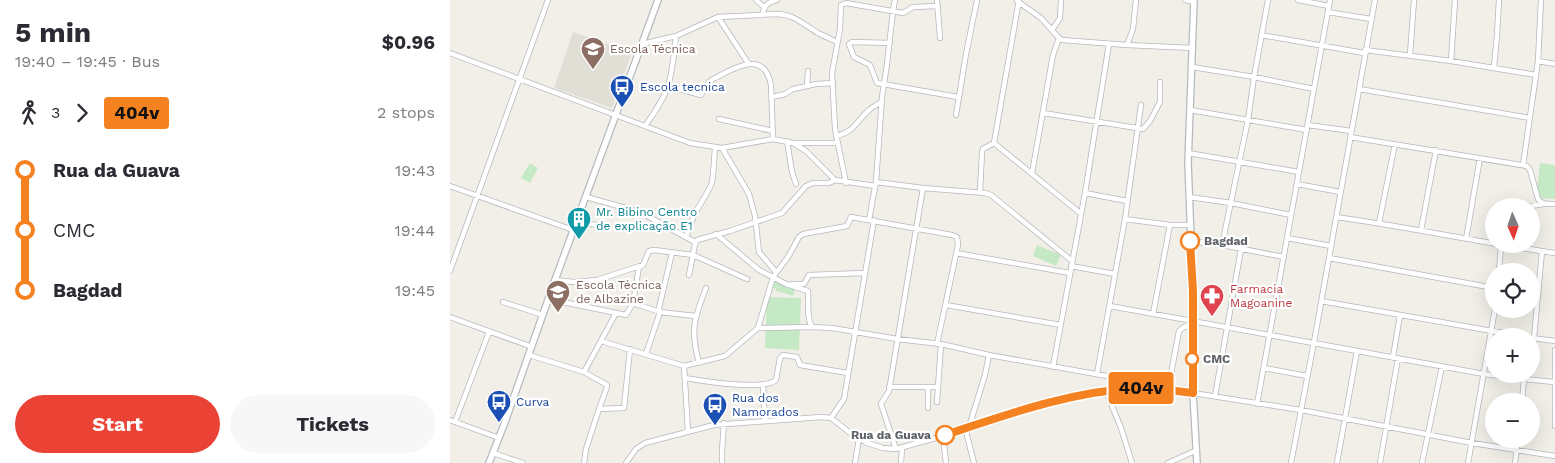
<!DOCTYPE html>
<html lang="en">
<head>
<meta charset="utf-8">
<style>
	body { margin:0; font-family:"Work Sans",sans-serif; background:#f7f7f7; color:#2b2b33; height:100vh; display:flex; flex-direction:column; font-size:19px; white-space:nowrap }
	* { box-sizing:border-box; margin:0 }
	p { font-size:16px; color:#7c7c81 }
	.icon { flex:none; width:28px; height:28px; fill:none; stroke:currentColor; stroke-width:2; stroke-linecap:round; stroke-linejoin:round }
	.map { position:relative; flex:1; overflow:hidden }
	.drawer { display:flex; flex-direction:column; background:#fff; width:450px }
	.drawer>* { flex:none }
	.badge { padding:0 10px; border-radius:4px; font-size:18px; line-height:32px }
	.needle { width:32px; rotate:177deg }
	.fabs { position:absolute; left:1035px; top:198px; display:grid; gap:10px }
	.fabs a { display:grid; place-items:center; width:55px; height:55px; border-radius:50%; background:#fff; box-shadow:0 5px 20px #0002; font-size:25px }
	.map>.badge { position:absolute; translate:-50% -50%; box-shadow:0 0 0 2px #fff }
	.legs { display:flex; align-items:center; gap:8px; height:55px; padding:0 15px; font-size:16px }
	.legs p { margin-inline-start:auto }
	.summary { display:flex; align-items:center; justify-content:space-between; height:85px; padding:0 15px }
	h1 { font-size:28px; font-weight:700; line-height:38px }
	.button { display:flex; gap:10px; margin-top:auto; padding:10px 15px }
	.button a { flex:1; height:58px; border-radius:30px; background:#ea4335; color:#fff; font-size:20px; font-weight:700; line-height:58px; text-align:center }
	.button a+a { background:#f7f7f7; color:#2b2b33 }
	ul { padding:0 15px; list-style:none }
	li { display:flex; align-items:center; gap:18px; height:60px; font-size:19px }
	li i { display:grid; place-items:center; width:8px; height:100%; margin:0 6px; background:currentColor }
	li i::after { content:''; width:12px; height:12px; margin:-6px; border:4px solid; border-radius:50%; background:#fff }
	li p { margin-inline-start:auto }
	li:first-child i { background:linear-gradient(#0000 50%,currentColor 0) }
	li:last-child i { background:linear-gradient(currentColor 50%,#0000 0) }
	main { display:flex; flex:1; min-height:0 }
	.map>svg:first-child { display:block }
	.education { fill:#e1ded6 }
	.grass { fill:#c5e8c5 }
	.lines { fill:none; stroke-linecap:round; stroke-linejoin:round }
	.street-casing { stroke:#b5b8bc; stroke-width:6 }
	.secondary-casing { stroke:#b6babf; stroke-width:8 }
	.street { stroke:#fff; stroke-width:4.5 }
	.secondary { stroke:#fff; stroke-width:5.5 }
	.line-1-casing { stroke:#fff; stroke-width:11 }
	.line-1 { stroke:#f58220; stroke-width:8 }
	.stop-1-dot { fill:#fff; stroke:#f58220; stroke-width:2.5 }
	.labels { text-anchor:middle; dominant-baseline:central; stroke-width:4.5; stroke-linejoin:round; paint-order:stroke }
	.education-label { font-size:12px; fill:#785e54; stroke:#fff; text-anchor:start }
	.transit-label { font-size:12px; fill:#164399; stroke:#fff; text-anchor:start }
	.culture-label { font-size:12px; fill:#0d838f; stroke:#fff; text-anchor:start }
	.stop-label { font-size:12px; font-weight:bold; fill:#5f6368; stroke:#fff; text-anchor:start }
	.health-label { font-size:12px; fill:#be3a42; stroke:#fff; text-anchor:start }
</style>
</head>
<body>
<main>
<section class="drawer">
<div class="summary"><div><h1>5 min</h1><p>19:40 – 19:45 · Bus</p></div><b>$0.96</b></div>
<div class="legs"><svg class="icon" aria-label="walk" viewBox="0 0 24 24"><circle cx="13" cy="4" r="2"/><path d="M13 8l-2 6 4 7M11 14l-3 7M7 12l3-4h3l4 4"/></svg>3<svg class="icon" aria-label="forward" viewBox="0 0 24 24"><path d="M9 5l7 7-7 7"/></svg><b class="badge" style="background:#f58220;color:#111">404v</b><p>2 stops</p></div>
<ul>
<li><i style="color:#f58220"></i><b>Rua da Guava</b><p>19:43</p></li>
<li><i style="color:#f58220"></i><span>CMC</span><p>19:44</p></li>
<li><i style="color:#f58220"></i><b>Bagdad</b><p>19:45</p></li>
</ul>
<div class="button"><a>Start</a><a>Tickets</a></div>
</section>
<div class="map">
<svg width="1105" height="463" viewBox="0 0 1105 463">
	<rect width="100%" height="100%" fill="#f1efe8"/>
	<!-- education -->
	<path class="education" d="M 123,32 L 182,52 L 162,108 L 104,88 Z"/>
	<!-- grass -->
	<path class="grass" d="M 80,163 L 88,168 L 80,183 L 71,178 Z
		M 1090,163 L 1105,165 L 1105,199 L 1086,198 Z
		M 587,245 L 611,255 L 606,266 L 583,256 Z
		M 324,280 L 346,286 L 343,296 L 326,291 L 327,285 L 325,289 L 322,288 Z
		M 317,297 L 351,298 L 349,350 L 315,348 Z"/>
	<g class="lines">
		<defs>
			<path id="street" d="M 306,0 L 314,7
				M 487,0 L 490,38
				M 735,0 L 744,2
				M 848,0 L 879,6
				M 567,1 L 591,18 L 609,38 L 612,40 L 677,45 L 743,48
				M 878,12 L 921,19
				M 313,15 C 313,5 319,2 327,0
				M 268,17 L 298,63
				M 602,30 L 610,18 L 611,0
				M 811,35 L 914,53
				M 440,43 L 402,42 L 399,44 L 404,57 L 420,65 L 427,83 L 508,97
				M 192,44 L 226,36 L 268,17 L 327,14 C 344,14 354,25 368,33 C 374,36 381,39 387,42
				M 677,45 L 683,29 L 686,0
				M 915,50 L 1001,61 L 1086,75
				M 0,53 L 240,143 L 272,148 L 323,139 L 343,143 L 356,151 L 385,180 L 425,186
				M 960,55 L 964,0
				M 1001,61 L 1005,0
				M 1088,61 L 1105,64
				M 742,67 L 804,77 L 864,89
				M 1044,67 L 1047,35 L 1049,0
				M 218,86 L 251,95 L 259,82 L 263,79 C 283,69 314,48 321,85 L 323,139
				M 357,86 L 358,71
				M 909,89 L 1080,118
				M 322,97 L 335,94 L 343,89 L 366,84 L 383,83
				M 740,110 L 857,130
				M 593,113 L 693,129 L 700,121 L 710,102 L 710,82
				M 506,115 L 516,54 L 527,0
				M 269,119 L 323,131
				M 858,125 L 901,131
				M 195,126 C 204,113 213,101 218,86 C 223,70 224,52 226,36
				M 386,136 C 404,132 406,122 418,111 C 422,107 427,105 431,102
				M 900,137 L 1077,166 L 1080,170 L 1088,199 C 1092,205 1098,204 1105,204
				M 337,141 L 342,172 L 346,184
				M 344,143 L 388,143
				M 544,143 L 630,213
				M 272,148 L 299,194 L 305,216 L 309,252 L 326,272
				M 738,153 L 849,172
				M 1073,165 L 1088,61 L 1091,0
				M 582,173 L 603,55 L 609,38
				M 426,182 L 473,188 L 535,193 L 541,195 L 622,261
				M 396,183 L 385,129 L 382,73 L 390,29 L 391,5 L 396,3 L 453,13 L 463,7 L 488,6
				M 847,184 L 890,192
				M 0,186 L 123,230
				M 530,192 L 532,152 L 533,149 L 544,143 L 569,0
				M 635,193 L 677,201
				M 136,197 L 190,212 L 245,242
				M 739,197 L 781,203 L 841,215
				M 1051,205 L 1070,206
				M 1081,206 L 1094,204
				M 886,217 C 959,227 1032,243 1105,253
				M 675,219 L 720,225 L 740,225
				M 419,220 L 426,182 L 432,97 L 437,64 L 443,11 L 445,0
				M 127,221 L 156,227
				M 929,223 L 945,144
				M 971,230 L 986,150
				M 266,234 L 309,270 L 336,284 L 358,291 C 359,302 356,317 362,327
				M 236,237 L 245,213 L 257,193 L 262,183 L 263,175 L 265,148
				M 837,238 L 881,246
				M 1016,239 L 1030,158
				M 740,241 L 772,245 L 834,257
				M 772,245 L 798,120 L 804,77 L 818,0
				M 506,253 L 620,273
				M 879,258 L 1044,288
				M 621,266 L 665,274
				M 0,271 L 98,0
				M 1049,271 L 1051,246
				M 239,275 L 245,244 L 247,240 L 280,231 L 332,213 L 356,186 L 363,183 L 379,183 L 385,180
				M 105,280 L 124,282 L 147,280 L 193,265 L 199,251 L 204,250 L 243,255 L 297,279
				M 342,284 L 354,284 L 359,275 L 415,273
				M 98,299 L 176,315 L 183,303 L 189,267
				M 871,301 L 1071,336
				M 53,302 L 93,315
				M 183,303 L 210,312 L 245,316
				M 496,305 L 611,325
				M 660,306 L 1034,374 L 1074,379 L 1104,382
				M 703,314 L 720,225
				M 0,317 L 82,347
				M 308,328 L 323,277 L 338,257 L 349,237 L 353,234 L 397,226 L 401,217 L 502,235 L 507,237 L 508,245 L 487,344
				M 1082,338 L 1105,341
				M 1084,338 L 1092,251
				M 151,341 L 234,366 L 275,356 L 308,328 L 362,327 L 382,328 L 447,339 L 491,344 L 539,355 L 668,378 L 676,380 L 690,388
				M 1105,350 L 1105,426
				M 196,354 L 210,312 L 209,308 L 222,253
				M 79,355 L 134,372 L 166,313
				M 943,357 L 950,315
				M 249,363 C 240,330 244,319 256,288
				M 234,366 L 238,431
				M 603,367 L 635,193 L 659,44
				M 814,368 L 857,376
				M 134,372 L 157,385 L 157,387 L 149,409
				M 647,374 L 675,219 L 691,105
				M 235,378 C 252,381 314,391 326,380 L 330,358 L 333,355 L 347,357 L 350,365 L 398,373
				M 313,385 L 315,421
				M 439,387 L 488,387
				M 718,390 L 729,331 L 734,327 L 743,325
				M 656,391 L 671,428 L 682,463
				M 765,396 L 791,249
				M 1072,401 L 1074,379
				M 487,402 L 491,344
				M 807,404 L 880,0
				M 478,408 L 478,388
				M 381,418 L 394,399 L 424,220
				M 0,420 L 49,438
				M 5,422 L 39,332
				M 519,427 L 535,375 L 539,355
				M 515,428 L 524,463
				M 493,436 L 496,463
				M 446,449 L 431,404 L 439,391 L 473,188
				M 43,453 L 73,463
				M 134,463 L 136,449 L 149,409 L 174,408 L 180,349
				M 176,463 L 186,449 L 195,443 L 264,425 L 371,417 L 381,418 L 399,432 L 417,443 L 433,448 L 446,449 L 493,436 L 582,406 L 656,391 L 691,388 L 743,393 L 851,410 L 1022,443 L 1105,456
				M 272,463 L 272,451 L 274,423
				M 405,463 L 409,439
				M 451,463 L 452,448
				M 718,463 L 747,450
				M 841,463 L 864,342 L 925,0
				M 887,463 L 907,351
				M 930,463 L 948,358
				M 972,463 L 992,366
				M 1018,463 L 1045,309
				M 1065,463 L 1068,439"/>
			<path id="secondary" d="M 744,0 L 738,163 L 743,291 L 743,393 L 747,463
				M 39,463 L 55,422 L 105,280 L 208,0"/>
		</defs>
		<!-- street casing -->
		<use href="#street" class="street-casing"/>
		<!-- secondary casing -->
		<use href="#secondary" class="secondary-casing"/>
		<!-- street -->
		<use href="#street" class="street"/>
		<!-- secondary -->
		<use href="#secondary" class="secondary"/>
	</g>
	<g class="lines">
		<defs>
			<path id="line-1" d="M 495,435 C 558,414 622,391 689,388 C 707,388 725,391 743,393 L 743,291 L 740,241"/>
		</defs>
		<!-- line-1 casing -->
		<use href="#line-1" class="line-1-casing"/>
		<!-- line-1 -->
		<use href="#line-1" class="line-1"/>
	</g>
	<!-- icons -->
	<defs>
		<symbol id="school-pin" viewBox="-11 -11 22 30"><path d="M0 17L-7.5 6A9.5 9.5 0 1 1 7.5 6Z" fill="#8d6e63" stroke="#fff"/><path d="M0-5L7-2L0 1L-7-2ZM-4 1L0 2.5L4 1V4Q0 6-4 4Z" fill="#fff"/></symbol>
		<symbol id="bus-pin" viewBox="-11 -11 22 30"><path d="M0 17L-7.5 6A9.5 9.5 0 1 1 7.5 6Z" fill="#1a4fb4" stroke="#fff"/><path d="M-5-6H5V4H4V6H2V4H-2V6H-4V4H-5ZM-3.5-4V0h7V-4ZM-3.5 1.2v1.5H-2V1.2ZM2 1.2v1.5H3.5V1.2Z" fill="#fff"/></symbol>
		<symbol id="building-pin" viewBox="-11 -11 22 30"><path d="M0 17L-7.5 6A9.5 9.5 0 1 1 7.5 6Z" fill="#0f9aa8" stroke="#fff"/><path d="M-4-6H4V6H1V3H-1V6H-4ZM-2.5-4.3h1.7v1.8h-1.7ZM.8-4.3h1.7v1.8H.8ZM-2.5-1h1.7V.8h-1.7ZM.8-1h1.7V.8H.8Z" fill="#fff"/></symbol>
		<symbol id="pharmacy-pin" viewBox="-11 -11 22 30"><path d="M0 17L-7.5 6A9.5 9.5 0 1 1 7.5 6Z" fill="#e0444e" stroke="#fff"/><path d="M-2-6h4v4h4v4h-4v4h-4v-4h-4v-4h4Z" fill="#fff"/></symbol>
	</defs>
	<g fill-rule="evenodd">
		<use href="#school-pin" x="129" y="35" width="28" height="38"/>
		<use href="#bus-pin" x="158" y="73" width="28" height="38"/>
		<use href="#building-pin" x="115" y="205" width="28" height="38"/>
		<use href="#school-pin" x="94" y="278" width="28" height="38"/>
		<use href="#pharmacy-pin" x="748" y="282" width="28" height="38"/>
		<use href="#bus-pin" x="35" y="388" width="28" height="38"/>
		<use href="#bus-pin" x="251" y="391" width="28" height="38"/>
	</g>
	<!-- markers -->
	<g class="stop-1-dot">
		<circle cx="740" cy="241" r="9"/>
		<circle cx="742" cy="359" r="6"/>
		<circle cx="495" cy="435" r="9"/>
	</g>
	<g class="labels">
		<!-- education labels -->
		<g class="education-label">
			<text x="160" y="49">Escola Técnica</text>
			<text x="126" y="285">Escola Técnica<tspan x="126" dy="14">de Albazine</tspan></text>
		</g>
		<!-- transit labels -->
		<g class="transit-label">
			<text x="190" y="87">Escola tecnica</text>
			<text x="282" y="398">Rua dos<tspan x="282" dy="14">Namorados</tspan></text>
			<text x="66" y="402">Curva</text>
		</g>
		<!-- culture labels -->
		<g class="culture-label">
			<text x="146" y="212">Mr. Bibino Centro<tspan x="146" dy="14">de explicação E1</tspan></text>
		</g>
		<!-- stop labels -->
		<g class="stop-label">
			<text x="754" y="241">Bagdad</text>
			<text x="753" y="359">CMC</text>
			<text x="481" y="435" text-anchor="end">Rua da Guava</text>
		</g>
		<!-- health labels -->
		<g class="health-label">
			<text x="780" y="289">Farmacia<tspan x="780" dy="14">Magoanine</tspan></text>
		</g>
	</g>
</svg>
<div class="fabs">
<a><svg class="needle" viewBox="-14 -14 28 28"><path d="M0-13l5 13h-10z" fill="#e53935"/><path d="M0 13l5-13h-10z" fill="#7c7c81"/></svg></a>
<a><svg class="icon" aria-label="locate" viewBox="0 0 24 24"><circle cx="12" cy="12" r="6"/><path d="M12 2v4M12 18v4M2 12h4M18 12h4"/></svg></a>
<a>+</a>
<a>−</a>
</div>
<b class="badge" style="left:691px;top:388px;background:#f58220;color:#111">404v</b>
</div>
</main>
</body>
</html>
